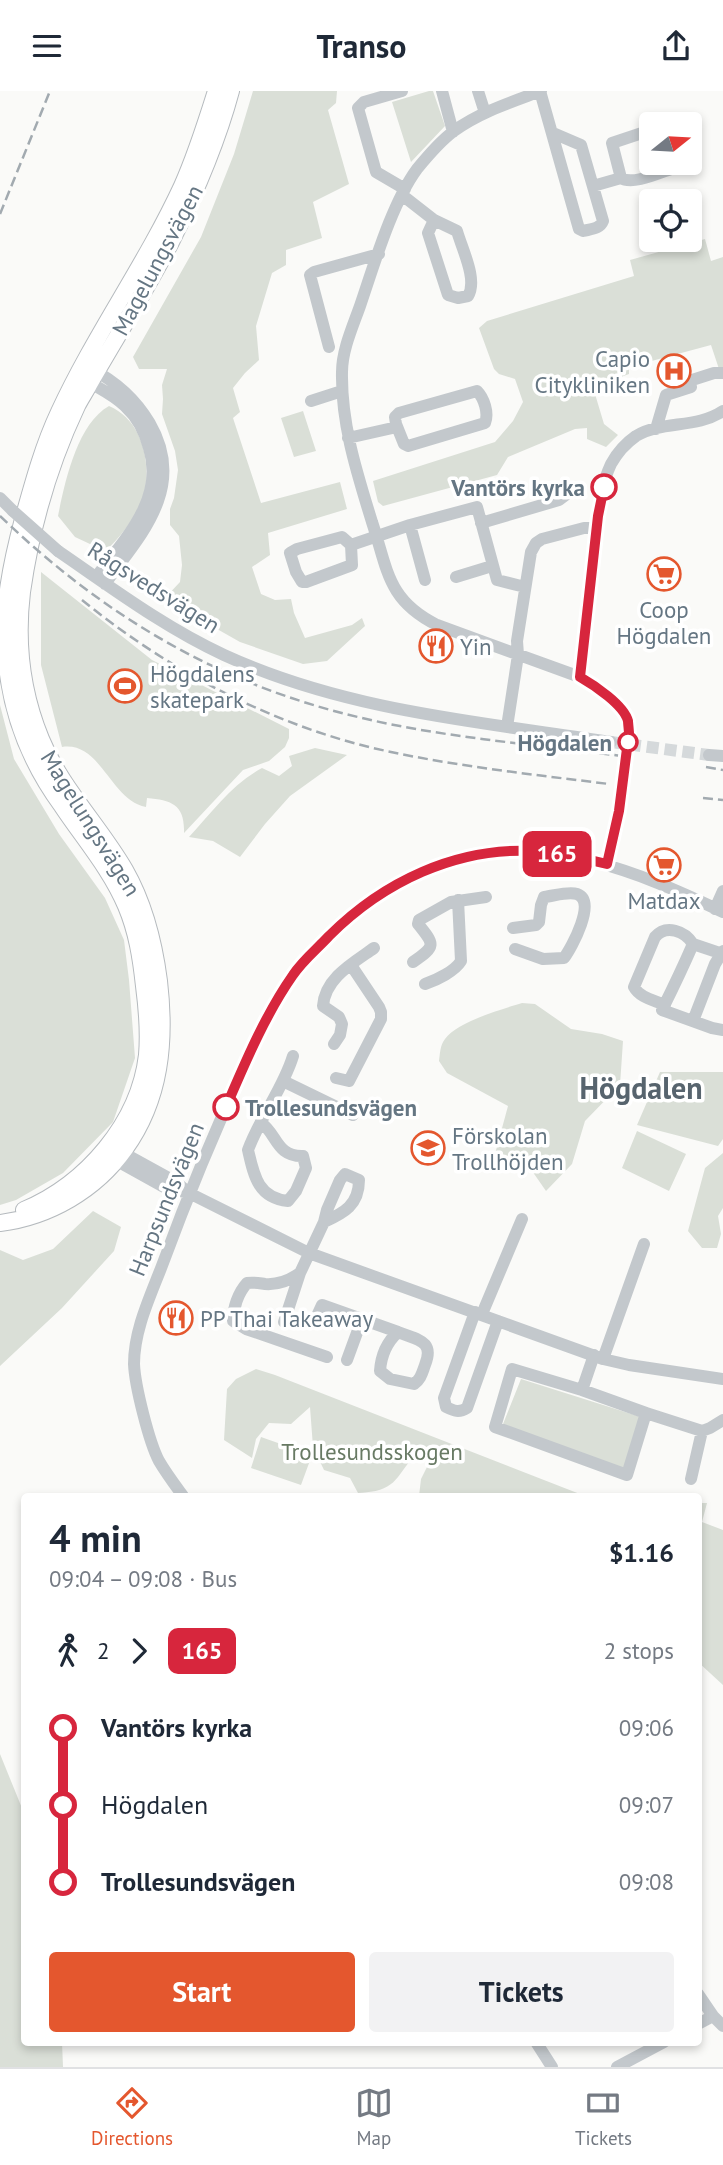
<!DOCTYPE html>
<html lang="en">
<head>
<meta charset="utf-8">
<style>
	body { margin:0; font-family:"PT Sans",sans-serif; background:#f2f2f3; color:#1f2937; height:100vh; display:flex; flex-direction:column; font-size:26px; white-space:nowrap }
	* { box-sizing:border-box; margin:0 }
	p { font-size:23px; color:#747a83 }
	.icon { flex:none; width:38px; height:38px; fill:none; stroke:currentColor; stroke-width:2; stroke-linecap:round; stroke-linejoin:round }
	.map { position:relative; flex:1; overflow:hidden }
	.panel { position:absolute; left:21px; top:1402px; width:681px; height:553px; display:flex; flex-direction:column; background:#fff; border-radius:7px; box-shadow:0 4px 10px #0003 }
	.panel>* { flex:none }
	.badge { padding:0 14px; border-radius:10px; font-size:24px; line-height:46px }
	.needle { width:46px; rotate:72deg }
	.buttons { position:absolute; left:639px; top:21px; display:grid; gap:14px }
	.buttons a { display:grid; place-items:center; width:63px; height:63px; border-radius:7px; background:#fff; box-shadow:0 4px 10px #0003; font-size:35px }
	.map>.badge { position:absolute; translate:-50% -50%; box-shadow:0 0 0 4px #fff }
	.legs { display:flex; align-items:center; gap:10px; height:77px; padding:0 28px; font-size:23px }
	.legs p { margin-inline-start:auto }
	.head { display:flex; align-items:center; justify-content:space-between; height:119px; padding:0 28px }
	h1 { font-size:38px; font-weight:700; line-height:52px }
	.button { display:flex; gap:14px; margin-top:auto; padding:14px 28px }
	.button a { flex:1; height:80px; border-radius:7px; background:#e4572e; color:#fff; font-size:28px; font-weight:700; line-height:80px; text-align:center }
	.button a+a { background:#f2f2f3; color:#1f2937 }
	ul { padding:0 28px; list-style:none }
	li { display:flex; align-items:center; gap:24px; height:77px; font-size:26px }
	li i { display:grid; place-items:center; width:10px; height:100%; margin:0 9px; background:currentColor }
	li i::after { content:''; width:18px; height:18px; margin:-9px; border:5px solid; border-radius:50%; background:#fff }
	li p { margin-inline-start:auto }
	li:first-child i { background:linear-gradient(#0000 50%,currentColor 0) }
	li:last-child i { background:linear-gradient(currentColor 50%,#0000 0) }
	header { display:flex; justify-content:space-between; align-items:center; height:91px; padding:0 28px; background:#fff; font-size:32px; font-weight:700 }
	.dock { display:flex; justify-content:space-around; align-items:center; height:98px; border-top:2px solid #e0e1e3; background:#fff; font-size:19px; color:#747a83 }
	.dock a { display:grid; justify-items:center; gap:4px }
	.dock .active { color:#e4572e }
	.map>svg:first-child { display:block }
	.green { fill:#dadfd7 }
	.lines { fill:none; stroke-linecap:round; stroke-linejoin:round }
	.minor-tunnel { stroke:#d5d9db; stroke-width:12; stroke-dasharray:12 6; stroke-linecap:butt }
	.major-casing { stroke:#b5babe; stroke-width:18 }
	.minor { stroke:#c3c8cc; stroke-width:12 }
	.major { stroke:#fff; stroke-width:16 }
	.rail { stroke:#a2aab0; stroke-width:2.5; stroke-dasharray:10 5; stroke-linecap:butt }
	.minor-bridge { stroke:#c3c8cc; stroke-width:12 }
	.line-1-casing { stroke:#fff; stroke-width:16 }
	.line-1 { stroke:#d7263d; stroke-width:10 }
	.stop-1-dot { fill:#fff; stroke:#d7263d; stroke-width:3.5 }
	.labels { text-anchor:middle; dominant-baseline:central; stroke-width:7; stroke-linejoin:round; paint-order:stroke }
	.street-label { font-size:23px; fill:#657683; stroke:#fff }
	.poi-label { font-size:23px; fill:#657683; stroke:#fff; text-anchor:start }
	.stop-label { font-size:23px; font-weight:bold; fill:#657683; stroke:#fff; text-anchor:end }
	.park-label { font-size:23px; fill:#687a64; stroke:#fff }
	.district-label { font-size:30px; font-weight:bold; fill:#57646e; stroke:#fff }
</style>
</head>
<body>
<header><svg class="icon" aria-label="menu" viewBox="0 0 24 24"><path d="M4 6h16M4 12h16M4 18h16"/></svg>Transo<svg class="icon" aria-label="share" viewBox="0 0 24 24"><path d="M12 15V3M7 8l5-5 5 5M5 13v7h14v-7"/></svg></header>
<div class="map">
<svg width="723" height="1976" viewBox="0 0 723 1976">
	<rect width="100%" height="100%" fill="#fafaf8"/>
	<!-- green -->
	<path class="green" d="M 253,0 L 337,0 L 336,12 L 328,19 L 349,93 L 313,111 L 322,147 L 286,159 L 286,174 L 272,182 L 256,235 L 259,269 L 245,282 L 233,297 L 240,321 L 233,327 L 261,412 L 340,391 L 347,418 L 268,442 L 270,464 L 252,476 L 261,503 L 275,509 L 291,508 L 294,522 L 305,547 L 352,534 L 362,527 L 365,535 L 327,570 L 303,573 L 240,551 L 164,508 L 180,491 L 182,474 L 179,445 L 170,434 L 170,418 L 174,407 L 178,379 L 175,360 L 162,323 L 163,308 L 162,294 L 167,278 L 139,278 L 133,266 L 201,146 L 234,63 Z
		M 429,0 L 433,0 L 445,35 L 411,71 L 392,11 Z
		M 705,148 L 711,170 L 723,166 L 723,277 L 719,278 L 711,254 L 633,275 L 629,277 L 629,283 L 599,294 L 595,303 L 604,333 L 618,344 L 606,356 L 587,348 L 587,337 L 575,338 L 508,366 L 497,384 L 383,415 L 378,411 L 373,390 L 495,351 L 513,330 L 523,311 L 515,288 L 499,283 L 494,278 L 479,237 L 487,230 L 634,185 L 630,169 Z
		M 109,315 C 144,330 152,374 143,408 C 139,422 117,451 105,460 L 75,446 L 58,425 C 65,391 77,333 109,315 Z
		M 303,320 L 316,360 L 294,366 L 281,327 Z
		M 41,481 L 152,569 L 289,638 L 289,647 L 285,656 L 269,670 L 243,679 L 184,742 C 185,714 172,709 147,707 L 146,716 C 110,709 101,650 62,656 L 41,574 Z
		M 0,614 L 14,668 L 59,743 L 105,807 L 124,849 L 129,889 L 135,967 L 113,1031 L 63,1082 L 16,1109 L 0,1114 Z
		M 315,657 L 347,664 L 290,705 L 265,733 L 240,766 L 213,750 L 189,746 C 212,721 232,693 262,677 L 279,685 L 292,675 L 289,665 Z
		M 522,912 L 535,913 L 571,938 L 602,943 L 623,950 L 620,994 L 585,1030 L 572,1073 L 546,1100 L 530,1077 L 495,1063 L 508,1015 L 447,982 L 439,970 C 440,963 440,954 445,948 C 457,931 502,918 522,912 Z
		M 660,981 L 723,981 L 723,1048 L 718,1055 L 637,1034 Z
		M 637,1040 L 686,1063 L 669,1100 L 622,1077 Z
		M 723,1062 L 723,1117 L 718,1125 L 721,1143 L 717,1157 L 702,1157 L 688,1140 L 705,1077 Z
		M 93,1120 L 121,1136 L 114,1160 L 62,1217 L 0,1275 L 0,1159 L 23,1169 L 53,1158 Z
		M 256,1278 L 275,1284 L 585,1405 L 419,1405 L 421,1388 L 429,1372 L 416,1362 C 394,1389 396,1400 358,1402 L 350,1387 L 324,1379 L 313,1356 L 310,1316 L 291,1333 L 269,1332 L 256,1348 L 252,1367 L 224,1349 L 227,1298 L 236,1288 Z
		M 521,1288 L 641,1326 L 626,1381 L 503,1333 Z
		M 261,1346 L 312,1364 L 301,1394 L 251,1377 Z
		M 698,1412 L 707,1412 L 702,1431 L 723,1439 L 723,1594 L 698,1571 Z
		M 0,1663 L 24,1722 L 24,1951 L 62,1951 L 63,1976 L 0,1976 Z"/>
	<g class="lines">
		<!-- minor-tunnel -->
		<path class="minor-tunnel" d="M 611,651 L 709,664"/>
		<defs>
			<path id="major" d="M 24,1119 C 86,1093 139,1032 147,964 C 149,941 147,918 144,895 C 141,867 137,841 126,815 C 111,779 84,748 62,715 C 29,670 10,620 6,564 C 2,517 11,473 23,428 C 33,392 43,355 59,321 C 95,243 146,173 182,95 C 196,64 206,32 216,0
				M 0,1132 C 49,1126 96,1099 125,1058 C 161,1008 166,950 159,890 C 154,851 145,814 125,779 C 99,734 61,697 41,648 C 22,602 16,551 22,501 C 31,438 50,372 77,315 C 81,307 86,300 90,292 C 117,245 146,199 171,151 C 195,103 217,52 231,0"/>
		</defs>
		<!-- major casing -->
		<use href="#major" class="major-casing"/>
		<!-- minor -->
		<path class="minor" d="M 402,0 L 364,11 L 358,17 L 376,81 L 405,98
			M 442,0 L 453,41
			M 478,0 L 485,22
			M 540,0 L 579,138 L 583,140 C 591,138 600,138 603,130 L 581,54 L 553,42
			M 541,0 C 512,11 480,21 454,40 C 443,48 426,67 417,78 C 392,112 374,174 360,215 C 353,235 342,259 342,281 C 341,333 357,382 372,431 C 388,479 387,509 437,534 L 580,586 C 594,594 624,615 628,630 C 629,634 629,638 629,642 L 619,720 L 607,773
			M 621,87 L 612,52 L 651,39
			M 593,95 L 621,87 C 633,95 663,80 677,76 L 679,72
			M 402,104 L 434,129 L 457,140 C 462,158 478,189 468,205 L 458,207 L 448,204 L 428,142 L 434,129
			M 329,256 L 310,184 L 314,181 L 379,163
			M 90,277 C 138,302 178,354 158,410 C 147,441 124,466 105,493
			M 84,288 C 98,297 113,303 125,315 C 137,326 145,341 149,357 C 165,408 125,448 96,486
			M 477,300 C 484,307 489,322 485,332 L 408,355 L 404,353 L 396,333 L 395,326 L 399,322 Z
			M 311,310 L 342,300
			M 656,338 L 666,304 L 691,296 L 689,290 L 714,282 L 723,282
			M 348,347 L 397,336
			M 0,407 L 13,420
			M 481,432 L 559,409 L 567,403
			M 410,434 L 425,489
			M 351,454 L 352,474 L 306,491 L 302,491 L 296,481 L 290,462 L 297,458 L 342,446 L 351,454 L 410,434 L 477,416 L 497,489 L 525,496
			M 58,460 C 112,497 164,536 224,564 C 346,620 480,631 611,651
			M 456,486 L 492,475
			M 580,586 C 587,543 590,500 595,457 C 598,430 599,398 611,373 C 617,362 626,352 636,345 C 662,329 696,338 723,320
			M 507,636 L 518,564 L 517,550 L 531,461 L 536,452 L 542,448 L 584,437 L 597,437
			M 709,664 L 723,665
			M 715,818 L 723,800
			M 513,837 L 536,834 L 539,831 L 541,814 L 544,806 C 554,805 568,800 577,803 C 597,810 572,856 564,867 L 543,868 L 515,858
			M 693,853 L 723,863
			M 413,871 C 436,855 435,854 418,833 L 419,829 L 451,811 L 486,806
			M 425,893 C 437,889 455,880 461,870 L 458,809
			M 665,914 C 654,909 640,907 634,896 L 655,846 C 666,833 685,840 693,853 C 683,876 673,897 662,919 L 712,937 L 723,939
			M 693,930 L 715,873 L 723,860
			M 334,953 L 340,944 L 342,933 L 339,926 L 323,915 C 325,887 353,872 374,857
			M 336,987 L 349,990 L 381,928 L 381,921 L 379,916 L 351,874
			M 283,990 L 353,1024
			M 261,1032 C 277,1042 276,1066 303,1065 L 306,1077 L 296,1100 L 288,1110 C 258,1107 254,1085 248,1059 C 260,1026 283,998 293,965
			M 116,1058 L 176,1091 L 189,1102 L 309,1162 L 603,1268 L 629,1274 L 723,1288
			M 110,1066 L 164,1096 L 188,1102
			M 300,1182 C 290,1189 278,1194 265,1193 C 258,1192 254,1191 247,1192 C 238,1202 233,1217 233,1230 L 246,1238 L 327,1266
			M 475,1221 L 444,1307 L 446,1316 C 454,1320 459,1322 467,1317 L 498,1230
			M 482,1223 L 522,1128
			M 316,1227 L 322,1214 L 398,1241 C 387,1251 381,1265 380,1280 L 390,1288 L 414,1293 C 421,1288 422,1282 425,1274 C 435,1249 417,1249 398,1241
			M 284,1231 L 300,1182 L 324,1131 L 327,1119 L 340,1089 L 345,1083 L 359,1089 C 359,1114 344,1122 324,1131
			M 603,1268 L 644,1153
			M 347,1269 L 362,1228
			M 512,1278 L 582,1299 L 646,1322 L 627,1384 L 495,1336 Z
			M 582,1299 L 594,1264
			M 646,1322 L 702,1340
			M 691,1388 L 702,1340 L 710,1337 L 723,1329
			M 183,1405 C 175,1394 166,1382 159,1370 C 149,1351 135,1295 134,1273 C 134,1238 151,1204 163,1172 C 188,1104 216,1037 246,972 C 262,939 277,903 300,875 C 340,826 394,787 455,769 C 548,743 639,781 723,821
			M 698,1903 L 713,1925 L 723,1935
			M 698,1933 L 713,1925
			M 536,1951 L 552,1976
			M 617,1976 L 664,1951"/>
		<!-- major -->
		<use href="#major" class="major"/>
		<!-- rail -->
		<path class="rail" d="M 0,123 L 50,0
			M 0,425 C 103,524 218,593 358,626 C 444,647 534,653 621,665
			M 82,509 C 167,578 266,631 373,657 C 451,675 530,683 609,693
			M 706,676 L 723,679
			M 703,707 L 723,709"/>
		<!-- minor-bridge -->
		<path class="minor-bridge" d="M 13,420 L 58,460"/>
	</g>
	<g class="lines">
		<defs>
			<path id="line-1" d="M 226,1016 C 245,972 265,924 293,884 C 303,869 317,858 329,845 C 383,791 456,756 534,760 C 559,762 583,767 607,773 L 619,720 L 629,642 C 629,641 628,631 628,630 C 624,614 594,594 580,586 L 598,425 L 604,396"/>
		</defs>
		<!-- line-1 casing -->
		<use href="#line-1" class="line-1-casing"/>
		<!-- line-1 -->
		<use href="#line-1" class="line-1"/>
	</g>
	<!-- icons -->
	<defs>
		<symbol id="hospital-ring" viewBox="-11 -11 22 22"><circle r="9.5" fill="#fff" stroke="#e4572e" stroke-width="1.5"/><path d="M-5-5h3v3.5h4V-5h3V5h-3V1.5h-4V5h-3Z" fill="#e4572e"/></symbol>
		<symbol id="supermarket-ring" viewBox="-11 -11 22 22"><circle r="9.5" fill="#fff" stroke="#e4572e" stroke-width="1.5"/><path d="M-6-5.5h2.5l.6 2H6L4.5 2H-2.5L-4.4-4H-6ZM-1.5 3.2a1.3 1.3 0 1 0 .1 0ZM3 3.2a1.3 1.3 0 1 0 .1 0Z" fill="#e4572e"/></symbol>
		<symbol id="restaurant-ring" viewBox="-11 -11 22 22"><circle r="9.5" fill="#fff" stroke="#e4572e" stroke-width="1.5"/><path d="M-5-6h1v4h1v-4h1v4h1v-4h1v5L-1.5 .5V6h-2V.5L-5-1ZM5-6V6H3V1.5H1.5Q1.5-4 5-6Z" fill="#e4572e"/></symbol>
		<symbol id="stadium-ring" viewBox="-11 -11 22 22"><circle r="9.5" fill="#fff" stroke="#e4572e" stroke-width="1.5"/><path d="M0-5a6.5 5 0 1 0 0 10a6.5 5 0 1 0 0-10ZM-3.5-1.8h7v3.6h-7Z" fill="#e4572e"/></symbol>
		<symbol id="school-ring" viewBox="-11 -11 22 22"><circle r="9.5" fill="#fff" stroke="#e4572e" stroke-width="1.5"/><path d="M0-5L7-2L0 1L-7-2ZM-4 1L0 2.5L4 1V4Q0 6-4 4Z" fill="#e4572e"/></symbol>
	</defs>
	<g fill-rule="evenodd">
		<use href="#hospital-ring" x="655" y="261" width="38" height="38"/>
		<use href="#supermarket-ring" x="645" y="464" width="38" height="38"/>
		<use href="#restaurant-ring" x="417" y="536" width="38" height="38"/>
		<use href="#stadium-ring" x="106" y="576" width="38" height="38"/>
		<use href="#supermarket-ring" x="645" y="755" width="38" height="38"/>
		<use href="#school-ring" x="409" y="1038" width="38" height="38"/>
		<use href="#restaurant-ring" x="157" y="1208" width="38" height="38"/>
	</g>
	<!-- markers -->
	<g class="stop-1-dot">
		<circle cx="604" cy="396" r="12"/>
		<circle cx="628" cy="651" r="9"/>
		<circle cx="226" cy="1016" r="12"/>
	</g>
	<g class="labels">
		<!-- street labels -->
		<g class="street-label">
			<text transform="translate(157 169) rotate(-62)">Magelungsvägen</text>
			<text transform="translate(154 496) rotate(32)">Rågsvedsvägen</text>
			<text transform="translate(91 732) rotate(58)">Magelungsvägen</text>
			<text transform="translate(166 1108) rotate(-68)">Harpsundsvägen</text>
		</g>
		<!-- poi labels -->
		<g class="poi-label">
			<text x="650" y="267" text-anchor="end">Capio<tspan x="650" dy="26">Citykliniken</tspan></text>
			<text x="664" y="518" text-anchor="middle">Coop<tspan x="664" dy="26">Högdalen</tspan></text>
			<text x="460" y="555">Yin</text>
			<text x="150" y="582">Högdalens<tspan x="150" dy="26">skatepark</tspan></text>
			<text x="664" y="809" text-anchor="middle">Matdax</text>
			<text x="452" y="1044">Förskolan<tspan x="452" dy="26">Trollhöjden</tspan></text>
			<text x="200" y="1227">PP Thai Takeaway</text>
		</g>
		<!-- stop labels -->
		<g class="stop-label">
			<text x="585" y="396">Vantörs kyrka</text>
			<text x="612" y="651">Högdalen</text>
			<text x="245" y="1016" text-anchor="start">Trollesundsvägen</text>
		</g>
		<!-- park labels -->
		<g class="park-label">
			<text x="372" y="1360">Trollesundsskogen</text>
		</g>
		<!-- district labels -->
		<g class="district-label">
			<text x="641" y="996">Högdalen</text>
		</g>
	</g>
</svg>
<div class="buttons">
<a><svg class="needle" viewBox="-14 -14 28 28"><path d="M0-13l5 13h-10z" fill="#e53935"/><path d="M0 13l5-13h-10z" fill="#747a83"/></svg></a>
<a><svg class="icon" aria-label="locate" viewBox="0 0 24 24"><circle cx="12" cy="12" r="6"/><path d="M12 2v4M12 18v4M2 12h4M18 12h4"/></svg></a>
</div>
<b class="badge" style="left:557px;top:763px;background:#d7263d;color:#fff">165</b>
<section class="panel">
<div class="head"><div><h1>4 min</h1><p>09:04 – 09:08 · Bus</p></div><b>$1.16</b></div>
<div class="legs"><svg class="icon" aria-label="walk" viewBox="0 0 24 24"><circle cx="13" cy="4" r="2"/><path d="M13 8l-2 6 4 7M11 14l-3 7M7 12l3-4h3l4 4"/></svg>2<svg class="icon" aria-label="forward" viewBox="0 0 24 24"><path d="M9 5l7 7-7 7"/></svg><b class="badge" style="background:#d7263d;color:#fff">165</b><p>2 stops</p></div>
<ul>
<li><i style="color:#d7263d"></i><b>Vantörs kyrka</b><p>09:06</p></li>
<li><i style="color:#d7263d"></i><span>Högdalen</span><p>09:07</p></li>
<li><i style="color:#d7263d"></i><b>Trollesundsvägen</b><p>09:08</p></li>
</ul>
<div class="button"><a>Start</a><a>Tickets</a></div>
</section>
</div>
<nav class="dock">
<a class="active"><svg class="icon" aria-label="directions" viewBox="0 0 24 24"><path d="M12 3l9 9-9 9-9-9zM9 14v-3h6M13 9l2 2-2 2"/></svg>Directions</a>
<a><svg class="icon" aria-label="map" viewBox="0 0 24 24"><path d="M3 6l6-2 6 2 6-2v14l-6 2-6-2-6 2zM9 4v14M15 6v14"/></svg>Map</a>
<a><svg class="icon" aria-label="tickets" viewBox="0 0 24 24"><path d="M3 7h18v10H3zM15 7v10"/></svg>Tickets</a>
</nav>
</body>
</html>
